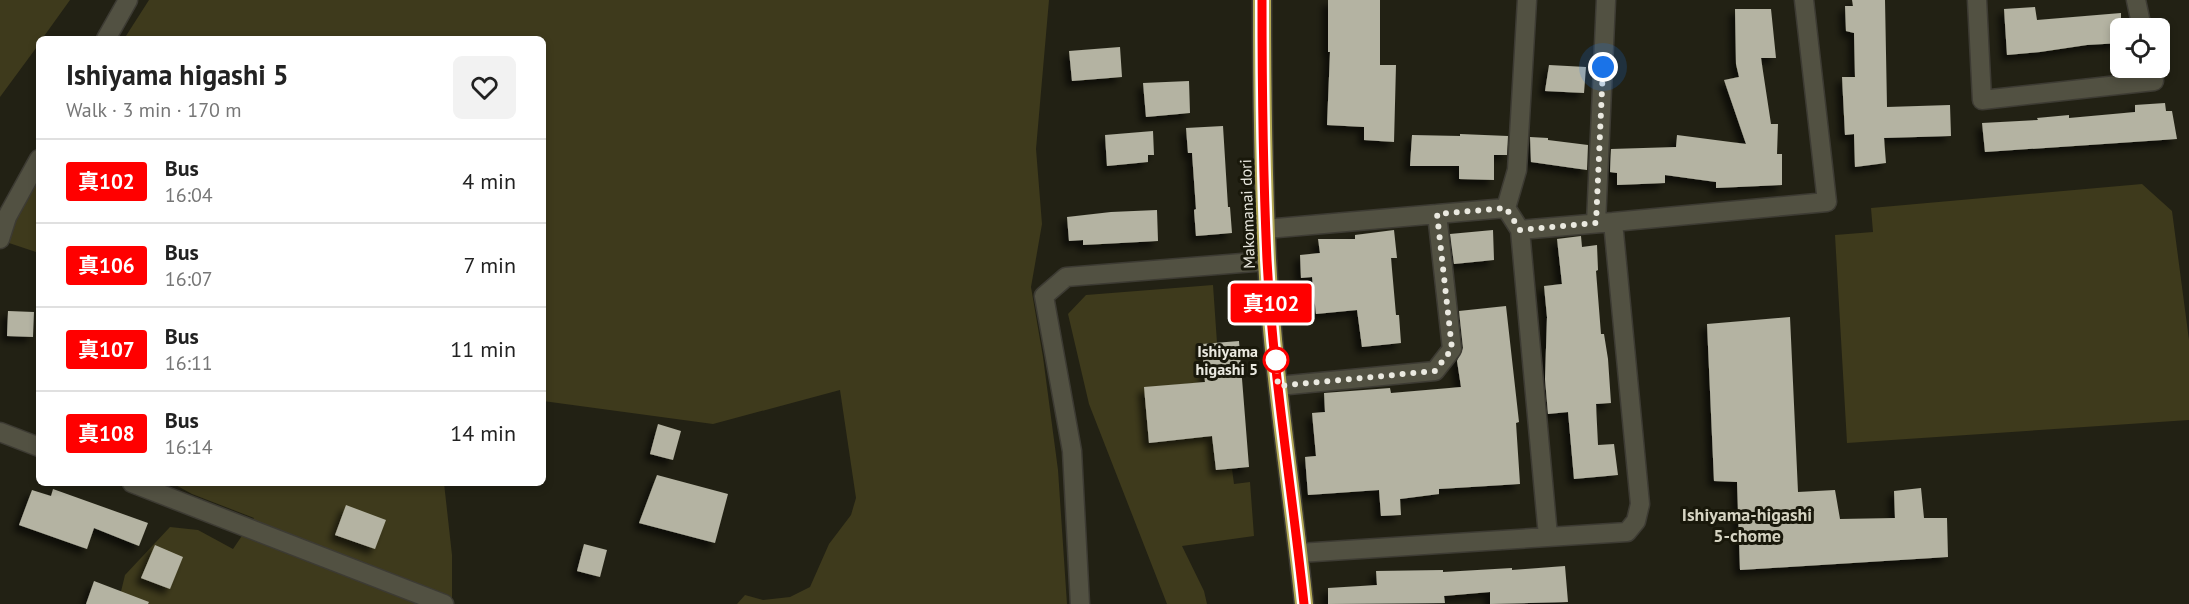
<!DOCTYPE html>
<html lang="en">
<head>
<meta charset="utf-8">
<style>
	body { margin:0; font-family:"PT Sans","Noto Sans JP",sans-serif; background:#f2f2f2; color:#222; height:100vh; display:flex; flex-direction:column; font-size:22px; white-space:nowrap }
	* { box-sizing:border-box; margin:0 }
	p { font-size:20px; color:#767676 }
	.icon { flex:none; width:33px; height:33px; fill:none; stroke:currentColor; stroke-width:2; stroke-linecap:round; stroke-linejoin:round }
	.map { position:relative; flex:1; overflow:hidden }
	.details { position:absolute; left:36px; top:36px; width:510px; height:450px; display:flex; flex-direction:column; background:#fff; border-radius:9px; box-shadow:0 3px 9px #0003 }
	.details>* { flex:none }
	.badge { padding:0 12px; border-radius:4px; font-size:21px; line-height:39px }
	.tools { position:absolute; left:2110px; top:18px; display:grid; gap:12px }
	.tools a { display:grid; place-items:center; width:60px; height:60px; border-radius:9px; background:#fff; box-shadow:0 3px 9px #0003; font-size:30px }
	.you { position:absolute; width:30px; height:30px; margin:-15px; border:4px solid #fff; border-radius:50%; background:#1a73e8; box-shadow:0 0 0 9px #1a73e833 }
	.map>.badge { position:absolute; translate:-50% -50%; box-shadow:0 0 0 3px #fff }
	.round { display:grid; place-items:center; flex:none; width:63px; height:63px; border-radius:9px; background:#f2f2f2 }
	.head { display:flex; align-items:center; justify-content:space-between; height:102px; padding:0 30px }
	h1 { font-size:28px; font-weight:700; line-height:45px }
	ul { padding:0; list-style:none }
	li { display:flex; align-items:center; gap:18px; height:84px; padding:0 30px; border-top:2px solid #e0e0e0 }
	li div { flex:1 }
	li b { display:block; font-size:22px }
	li em { font-style:normal }
	li .badge { min-width:66px; font-weight:700; text-align:center }
	.map>svg:first-child { display:block }
	.green { fill:#3e3a1c }
	.building { fill:#b4b3a2; filter:url(#shadow) }
	.lines { fill:none; stroke-linecap:round; stroke-linejoin:round }
	.minor-casing { stroke:#3d3b33; stroke-width:21 }
	.highway-casing { stroke:#3d3b33; stroke-width:21 }
	.minor { stroke:#525142; stroke-width:18 }
	.highway { stroke:#b2a855; stroke-width:18 }
	.line-casing { stroke:#fff; stroke-width:14 }
	.line { stroke:#f00; stroke-width:9 }
	.walk { stroke:#eae9e0; stroke-width:6; stroke-dasharray:0 10.8 }
	.stop-dot { fill:#fff; stroke:#f00; stroke-width:3 }
	.labels { text-anchor:middle; dominant-baseline:central; stroke-width:6; stroke-linejoin:round; paint-order:stroke }
	.street-label { font-size:16px; fill:#eae9e0; stroke:#19180b }
	.stop-label { font-size:16px; font-weight:bold; fill:#eae9e0; stroke:#19180b; text-anchor:end }
	.neighbourhood-label { font-size:18px; font-weight:bold; fill:#d6d4c3; stroke:#19180b }
</style>
</head>
<body>
<div class="map">
<svg width="2189" height="604" viewBox="0 0 2189 604">
	<defs>
		<filter id="shadow"><feDropShadow dx="-5.5" dy="5.5" stdDeviation="3" flood-color="#0009"/></filter>
	</defs>
	<rect width="100%" height="100%" fill="#222114"/>
	<!-- green -->
	<path class="green" d="M 0,0 L 70,0 L 42,39 L 39,39 L 39,44 L 0,97 Z
		M 149,0 L 1049,0 L 1036,149 L 1042,224 L 1031,287 L 1043,357 L 1058,470 L 1067,604 L 737,604 L 745,595 L 763,600 L 790,597 L 810,587 L 829,544 L 851,515 L 856,498 L 840,390 L 713,424 L 543,401 L 543,39 L 124,39 Z
		M 39,177 L 39,253 L 9,243 L 17,212 Z
		M 2142,184 L 2172,211 L 2189,340 L 2189,420 L 1847,443 L 1835,235 L 1873,232 L 1871,208 Z
		M 1213,285 L 1217,343 L 1202,344 L 1205,382 L 1145,388 L 1149,443 L 1212,436 L 1216,470 L 1232,469 L 1234,484 L 1250,482 L 1254,536 L 1182,546 L 1204,591 L 1207,604 L 1167,604 L 1089,404 L 1068,314 L 1086,295 Z
		M 172,483 L 444,483 L 452,555 L 452,604 L 118,604 L 125,575 L 170,527 L 198,530 L 233,549 L 254,518 L 192,494 Z"/>
	<!-- building -->
	<path class="building" d="M 1328,0 L 1380,0 L 1380,65 L 1396,65 L 1394,142 L 1364,140 L 1364,127 L 1327,125 L 1330,52 L 1328,52 Z
		M 1852,0 L 1885,0 L 1887,107 L 1950,105 L 1951,136 L 1884,138 L 1886,163 L 1855,167 L 1854,134 L 1845,135 L 1842,77 L 1855,77 L 1854,33 L 1846,31 L 1845,6 L 1853,6 Z
		M 2035,7 L 2037,20 L 2121,13 L 2121,43 L 2087,45 L 2040,52 L 2007,55 L 2004,9 Z
		M 1735,9 L 1771,9 L 1776,58 L 1761,58 L 1771,124 L 1778,124 L 1777,154 L 1782,154 L 1782,185 L 1716,188 L 1716,182 L 1665,175 L 1665,183 L 1617,185 L 1617,173 L 1610,172 L 1611,149 L 1676,147 L 1677,135 L 1746,144 L 1724,80 L 1739,77 L 1736,64 Z
		M 1120,47 L 1122,77 L 1072,81 L 1069,51 Z
		M 1549,65 L 1586,67 L 1584,93 L 1545,91 Z
		M 1189,81 L 1190,113 L 1146,117 L 1143,83 Z
		M 2165,103 L 2166,111 L 2172,111 L 2177,139 L 1985,152 L 1982,123 L 2038,120 L 2037,118 L 2069,115 L 2069,118 L 2135,112 L 2135,105 Z
		M 1223,126 L 1228,207 L 1230,207 L 1232,233 L 1196,236 L 1194,210 L 1196,209 L 1192,153 L 1188,153 L 1186,128 Z
		M 1153,131 L 1154,155 L 1148,155 L 1148,162 L 1107,166 L 1105,135 Z
		M 1460,134 L 1508,136 L 1507,155 L 1494,155 L 1494,180 L 1459,179 L 1459,166 L 1410,166 L 1412,135 L 1460,136 Z
		M 1530,137 L 1548,138 L 1548,140 L 1588,145 L 1587,170 L 1531,162 Z
		M 1157,210 L 1158,241 L 1083,245 L 1083,240 L 1069,241 L 1067,217 L 1111,212 Z
		M 1394,230 L 1397,258 L 1391,258 L 1396,315 L 1399,315 L 1401,343 L 1362,347 L 1357,310 L 1316,314 L 1312,277 L 1301,278 L 1300,255 L 1320,253 L 1318,239 L 1355,239 L 1355,235 Z
		M 1493,230 L 1494,260 L 1454,264 L 1450,234 Z
		M 1581,236 L 1582,247 L 1597,245 L 1598,270 L 1596,271 L 1601,334 L 1604,334 L 1608,359 L 1611,403 L 1596,404 L 1598,445 L 1614,444 L 1618,475 L 1574,479 L 1568,412 L 1548,414 L 1545,379 L 1547,317 L 1544,286 L 1562,284 L 1557,239 Z
		M 1506,306 L 1519,422 L 1516,423 L 1520,484 L 1439,489 L 1439,494 L 1400,499 L 1401,515 L 1381,516 L 1379,490 L 1308,495 L 1305,457 L 1316,456 L 1312,413 L 1325,412 L 1324,393 L 1390,388 L 1391,393 L 1461,387 L 1457,361 L 1463,348 L 1459,311 Z
		M 8,311 L 34,312 L 33,337 L 7,336 Z
		M 1790,317 L 1798,492 L 1835,490 L 1840,519 L 1895,518 L 1894,491 L 1921,488 L 1924,518 L 1947,518 L 1948,557 L 1740,570 L 1737,482 L 1714,481 L 1707,324 Z
		M 1239,341 L 1249,467 L 1216,470 L 1212,436 L 1149,443 L 1144,387 L 1205,382 L 1202,344 Z
		M 658,424 L 681,431 L 673,460 L 650,454 Z
		M 657,475 L 728,494 L 715,543 L 639,523 Z
		M 53,489 L 148,523 L 139,546 L 94,528 L 87,549 L 19,525 L 32,490 L 51,496 Z
		M 346,505 L 386,520 L 375,549 L 335,535 Z
		M 584,544 L 607,550 L 600,577 L 577,571 Z
		M 155,545 L 183,557 L 170,589 L 141,578 Z
		M 1565,566 L 1568,602 L 1490,604 L 1490,592 L 1444,596 L 1445,603 L 1328,604 L 1328,588 L 1377,585 L 1376,571 L 1443,570 L 1443,572 L 1512,568 L 1512,570 Z
		M 94,581 L 149,602 L 148,604 L 86,604 Z"/>
	<g class="lines">
		<defs>
			<path id="minor" d="M 1977,0 L 1982,100 L 2154,81 L 2151,68
				M 2136,0 L 2142,28
				M 106,39 L 128,0
				M 1506,208 L 1517,170 L 1527,0
				M 1596,223 L 1606,0
				M 1266,229 L 1506,208 L 1520,230 L 1613,222
				M 1520,230 L 1548,536
				M 0,239 L 7,217 L 39,159
				M 1278,386 L 1435,371 L 1452,349 L 1437,214
				M 0,432 L 39,447
				M 132,483 L 444,604
				M 1299,553 L 1627,532 L 1636,521 L 1640,504 L 1613,222 L 1827,202 L 1804,0
				M 1080,604 L 1072,451 L 1044,296 L 1066,277 L 1267,261"/>
			<path id="highway" d="M 1262,0 C 1262,86 1263,173 1267,260 C 1273,375 1292,489 1304,604"/>
		</defs>
		<!-- minor casing -->
		<use href="#minor" class="minor-casing"/>
		<!-- highway casing -->
		<use href="#highway" class="highway-casing"/>
		<!-- minor -->
		<use href="#minor" class="minor"/>
		<!-- highway -->
		<use href="#highway" class="highway"/>
	</g>
	<g class="lines">
		<defs>
			<path id="line" d="M 1262,0 C 1262,86 1263,173 1267,260 C 1273,375 1292,489 1304,604"/>
		</defs>
		<!-- line casing -->
		<use href="#line" class="line-casing"/>
		<!-- line -->
		<use href="#line" class="line"/>
		<!-- walk -->
		<path class="walk" d="M 1276,360 L 1278,386 L 1435,371 L 1452,349 L 1437,214 L 1506,208 L 1520,230 L 1596,223 L 1603,67"/>
	</g>
	<!-- markers -->
	<circle class="stop-dot" cx="1276" cy="360" r="12"/>
	<g class="labels">
		<!-- street labels -->
		<g class="street-label">
			<text transform="translate(1247 214) rotate(-92)">Makomanai dori</text>
		</g>
		<!-- stop labels -->
		<g class="stop-label">
			<text x="1258" y="351">Ishiyama<tspan x="1258" dy="18">higashi 5</tspan></text>
		</g>
		<!-- neighbourhood labels -->
		<g class="neighbourhood-label">
			<text x="1747" y="514">Ishiyama-higashi<tspan x="1747" dy="21">5-chome</tspan></text>
		</g>
	</g>
</svg>
<div class="tools">
<a><svg class="icon" aria-label="locate" viewBox="0 0 24 24"><circle cx="12" cy="12" r="6"/><path d="M12 2v4M12 18v4M2 12h4M18 12h4"/></svg></a>
</div>
<div class="you" style="left:1603px;top:67px"></div>
<b class="badge" style="left:1271px;top:303px;background:#f00;color:#fff">真102</b>
<section class="details">
<div class="head"><div><h1>Ishiyama higashi 5</h1><p>Walk · 3 min · 170 m</p></div><a class="round"><svg class="icon" aria-label="heart" viewBox="0 0 24 24"><path d="M12 20l-8-8c-3-5 5-10 8-4 3-6 11-1 8 4z"/></svg></a></div>
<ul>
<li><span class="badge" style="background:#f00;color:#fff">真102</span><div><b>Bus</b><p>16:04</p></div><em>4 min</em></li>
<li><span class="badge" style="background:#f00;color:#fff">真106</span><div><b>Bus</b><p>16:07</p></div><em>7 min</em></li>
<li><span class="badge" style="background:#f00;color:#fff">真107</span><div><b>Bus</b><p>16:11</p></div><em>11 min</em></li>
<li><span class="badge" style="background:#f00;color:#fff">真108</span><div><b>Bus</b><p>16:14</p></div><em>14 min</em></li>
</ul>
</section>
</div>
</body>
</html>
